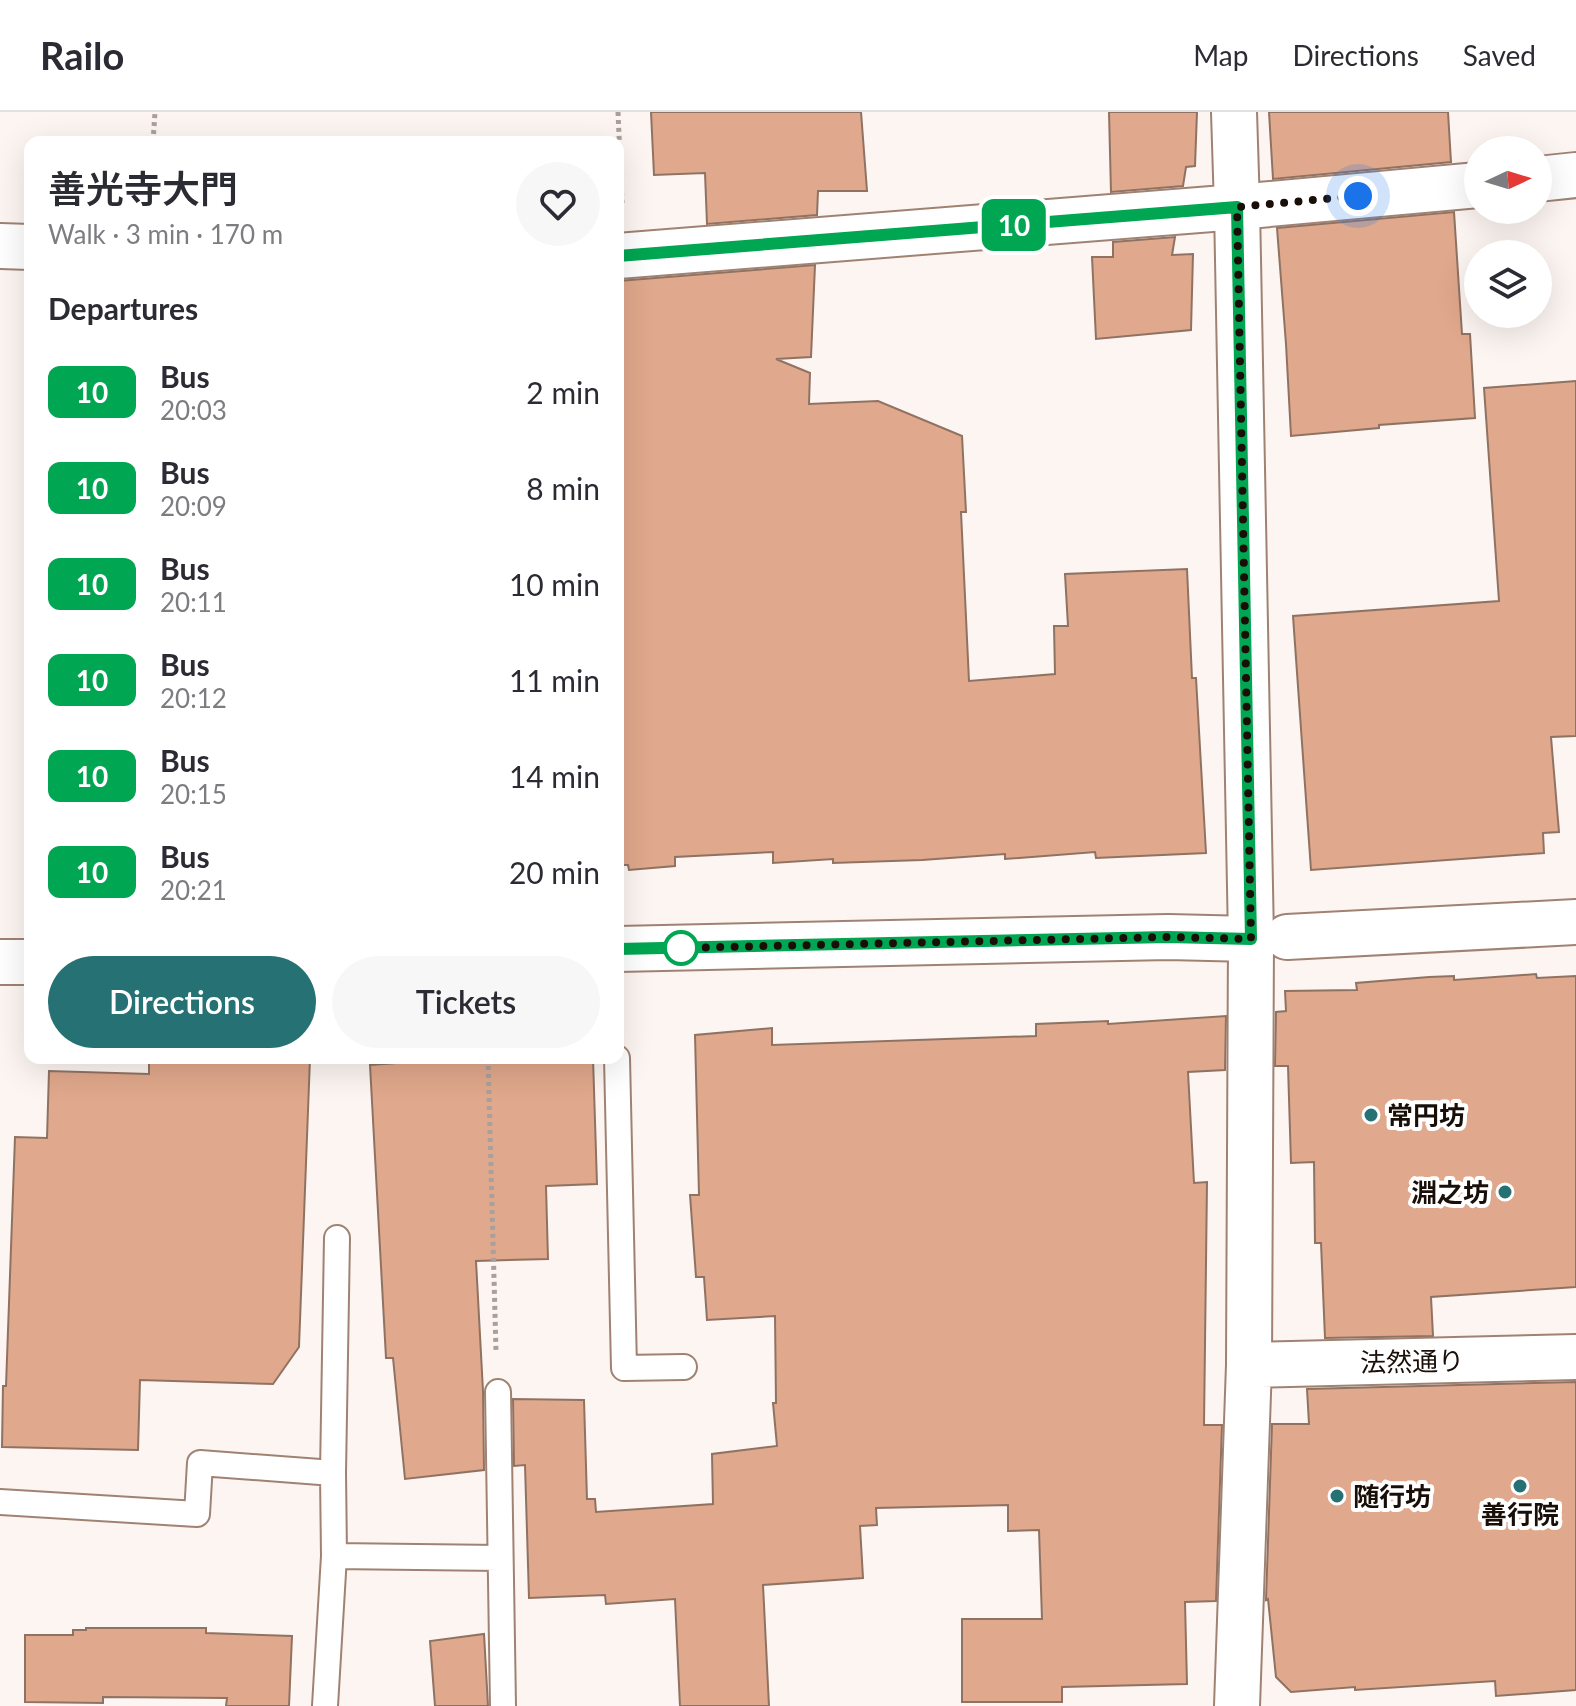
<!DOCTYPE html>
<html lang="en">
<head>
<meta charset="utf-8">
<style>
	body { margin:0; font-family:Lato,"Noto Sans JP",sans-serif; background:#f7f7f7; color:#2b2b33; height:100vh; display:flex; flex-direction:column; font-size:30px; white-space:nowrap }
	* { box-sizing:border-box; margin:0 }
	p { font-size:26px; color:#7c7c81 }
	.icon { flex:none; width:44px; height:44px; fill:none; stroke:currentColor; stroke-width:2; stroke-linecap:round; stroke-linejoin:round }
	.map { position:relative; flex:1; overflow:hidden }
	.sheet { position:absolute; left:24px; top:24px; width:600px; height:928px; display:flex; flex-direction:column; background:#fff; border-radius:16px; box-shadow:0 8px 32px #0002 }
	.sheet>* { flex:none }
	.badge { padding:0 16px; border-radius:12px; font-size:28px; line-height:52px }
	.needle { width:52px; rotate:86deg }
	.controls { position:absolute; left:1464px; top:24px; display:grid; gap:16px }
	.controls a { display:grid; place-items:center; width:88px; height:88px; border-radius:50%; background:#fff; box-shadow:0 8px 32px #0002; font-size:40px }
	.you { position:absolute; width:40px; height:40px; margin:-20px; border:6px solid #fff; border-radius:50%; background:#1a73e8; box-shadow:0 0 0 12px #1a73e833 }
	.map>.badge { position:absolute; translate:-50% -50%; box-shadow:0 0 0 4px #fff }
	h2 { padding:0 24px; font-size:30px; line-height:72px }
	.round { display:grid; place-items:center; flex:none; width:84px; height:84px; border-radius:42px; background:#f7f7f7 }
	.head { display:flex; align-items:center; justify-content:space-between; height:136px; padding:0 24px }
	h1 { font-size:38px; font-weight:600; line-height:60px }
	.cta { display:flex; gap:16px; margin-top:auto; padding:16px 24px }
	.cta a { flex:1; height:92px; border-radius:48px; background:#267173; color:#fff; font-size:32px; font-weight:600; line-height:92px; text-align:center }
	.cta a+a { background:#f7f7f7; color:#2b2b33 }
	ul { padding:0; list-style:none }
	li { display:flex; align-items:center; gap:24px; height:96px; padding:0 24px }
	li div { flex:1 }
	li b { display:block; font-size:30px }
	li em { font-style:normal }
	li .badge { min-width:88px; font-weight:700; text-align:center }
	header { display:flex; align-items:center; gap:48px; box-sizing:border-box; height:112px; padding:0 40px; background:#fff; border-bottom:2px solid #e1e1e2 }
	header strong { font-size:38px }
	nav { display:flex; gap:44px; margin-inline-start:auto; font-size:28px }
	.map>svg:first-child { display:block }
	.building { fill:#e0a88c; stroke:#907263; stroke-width:2 }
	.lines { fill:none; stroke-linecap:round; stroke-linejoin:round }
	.lane-casing { stroke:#a08273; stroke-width:28 }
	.street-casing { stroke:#a08273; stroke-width:48 }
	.secondary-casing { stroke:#a08273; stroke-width:48 }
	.path { stroke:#a9a09c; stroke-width:5; stroke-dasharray:4 4; stroke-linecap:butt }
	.lane { stroke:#fff; stroke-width:24 }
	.street { stroke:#fff; stroke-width:44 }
	.secondary { stroke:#fff; stroke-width:44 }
	.line-casing { stroke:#fff; stroke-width:18 }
	.line { stroke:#00a651; stroke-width:12 }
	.walk { stroke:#190e08; stroke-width:8; stroke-dasharray:0 14.4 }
	.stop-dot { fill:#fff; stroke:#00a651; stroke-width:4 }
	.poi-dot { fill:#267173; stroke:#fff; stroke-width:3 }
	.labels { text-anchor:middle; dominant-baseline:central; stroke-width:8; stroke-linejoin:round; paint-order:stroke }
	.poi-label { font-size:26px; font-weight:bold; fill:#190e08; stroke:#fff; text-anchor:start }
	.street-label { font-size:26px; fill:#190e08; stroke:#fff }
</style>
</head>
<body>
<header>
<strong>Railo</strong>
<nav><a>Map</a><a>Directions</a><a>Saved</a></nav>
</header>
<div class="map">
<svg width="1576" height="1594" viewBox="0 0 1576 1594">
	<rect width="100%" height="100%" fill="#fcf5f1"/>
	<!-- building -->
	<path class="building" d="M 651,0 L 861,0 L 867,79 L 818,79 L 817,103 L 707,112 L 705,61 L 654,63 Z
		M 1109,0 L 1197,0 L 1195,54 L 1186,55 L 1183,74 L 1111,80 Z
		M 1269,0 L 1448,0 L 1451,50 L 1273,67 Z
		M 1454,100 L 1462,222 L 1470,222 L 1475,306 L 1379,313 L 1379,316 L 1291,324 L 1286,232 L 1277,116 Z
		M 1175,125 L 1172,143 L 1193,142 L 1191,218 L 1096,227 L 1092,145 L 1113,145 L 1113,130 Z
		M 815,153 L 811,245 L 776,247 L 810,261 L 809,292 L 878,289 L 962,324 L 966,400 L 961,400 L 969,569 L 1055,562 L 1054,514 L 1068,514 L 1065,462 L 1187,457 L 1192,566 L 1196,566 L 1206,741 L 1096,746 L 1095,740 L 1005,747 L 1005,742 L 922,748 L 833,751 L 833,747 L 773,751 L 773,740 L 675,745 L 675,754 L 629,758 L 628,753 L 618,753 L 618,169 Z
		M 1576,269 L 1576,624 L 1551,625 L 1559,720 L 1543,721 L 1544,741 L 1311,758 L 1293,504 L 1499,489 L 1484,276 Z
		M 1536,862 L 1537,866 L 1576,864 L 1576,1175 L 1431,1185 L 1433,1224 L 1325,1226 L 1321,1131 L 1315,1131 L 1314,1050 L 1291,1051 L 1288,954 L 1275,954 L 1276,900 L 1286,899 L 1285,879 L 1357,878 L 1356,871 L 1429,865 L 1454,864 L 1454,868 Z
		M 1226,904 L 1225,958 L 1188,960 L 1194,1071 L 1207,1070 L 1204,1313 L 1222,1313 L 1216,1489 L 1185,1490 L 1187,1572 L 1062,1575 L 1062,1590 L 962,1590 L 962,1507 L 1042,1507 L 1039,1418 L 1008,1419 L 1008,1393 L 876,1396 L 877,1413 L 860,1414 L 863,1466 L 763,1473 L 769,1594 L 680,1594 L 675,1487 L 606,1492 L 605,1483 L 529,1486 L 525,1353 L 514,1354 L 513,1287 L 584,1288 L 587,1387 L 595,1387 L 596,1400 L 713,1392 L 712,1342 L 777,1334 L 773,1291 L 776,1291 L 775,1204 L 707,1208 L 704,1165 L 696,1165 L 690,1083 L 699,1083 L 695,923 L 772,916 L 772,933 L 1036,924 L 1036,912 L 1108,909 L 1108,912 Z
		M 149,946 L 310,946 L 299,1235 L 273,1272 L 140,1268 L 138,1338 L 2,1335 L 3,1274 L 6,1274 L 15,1025 L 47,1026 L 49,959 L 149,962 Z
		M 465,946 L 593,946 L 597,1072 L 546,1074 L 548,1147 L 476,1149 L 483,1279 L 484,1358 L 405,1367 L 393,1246 L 386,1246 L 370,953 Z
		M 1576,1270 L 1576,1578 L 1496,1584 L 1495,1569 L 1355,1578 L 1355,1575 L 1291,1580 L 1276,1565 L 1268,1487 L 1266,1488 L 1272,1312 L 1309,1312 L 1307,1277 Z
		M 86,1516 L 206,1516 L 206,1521 L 292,1524 L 289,1594 L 226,1594 L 227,1586 L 103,1585 L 103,1591 L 25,1590 L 25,1523 L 73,1523 L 73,1518 L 86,1518 Z
		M 484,1522 L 488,1594 L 435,1594 L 430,1529 Z"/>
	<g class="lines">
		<defs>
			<path id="lane" d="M 617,946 L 624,1256 L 684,1255
				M 498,1280 L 503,1594
				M 0,1390 L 197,1402 L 200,1351 L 333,1361
				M 334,1444 L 500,1446
				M 325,1594 L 334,1444 L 333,1361 L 337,1126"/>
			<path id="street" d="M 0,134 L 30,135
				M 618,144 L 1237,95 L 1234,0
				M 1287,825 L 1576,810
				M 1249,1253 L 1576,1245
				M 1237,1594 L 1249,1253 L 1251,827"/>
			<path id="secondary" d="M 1538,67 L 1576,63
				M 618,837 L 1168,825 L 1251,827 L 1237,95 L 1478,73
				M 0,850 L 30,850"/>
		</defs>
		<!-- lane casing -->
		<use href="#lane" class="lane-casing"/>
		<!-- street casing -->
		<use href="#street" class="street-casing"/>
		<!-- secondary casing -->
		<use href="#secondary" class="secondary-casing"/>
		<!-- path -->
		<path class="path" d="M 618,0 L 622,91
			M 153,30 L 155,0
			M 488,946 L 496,1239"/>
		<!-- lane -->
		<use href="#lane" class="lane"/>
		<!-- street -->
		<use href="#street" class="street"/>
		<!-- secondary -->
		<use href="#secondary" class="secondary"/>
	</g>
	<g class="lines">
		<defs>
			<path id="line" d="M 618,144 L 1237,95 L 1251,827 L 1168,825 L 618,837"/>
		</defs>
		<!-- line casing -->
		<use href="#line" class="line-casing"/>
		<!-- line -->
		<use href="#line" class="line"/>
		<!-- walk -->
		<path class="walk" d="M 681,836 L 679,836 L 1168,825 L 1251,827 L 1237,95 L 1358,84"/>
	</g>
	<!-- markers -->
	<circle class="stop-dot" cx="681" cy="836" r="16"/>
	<g class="poi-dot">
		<circle cx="1371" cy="1003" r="8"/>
		<circle cx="1505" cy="1080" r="8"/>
		<circle cx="1520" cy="1374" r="8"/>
		<circle cx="1337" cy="1384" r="8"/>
	</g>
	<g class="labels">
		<!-- poi labels -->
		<g class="poi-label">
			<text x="1387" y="1003">常円坊</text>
			<text x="1489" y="1080" text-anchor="end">淵之坊</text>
			<text x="1353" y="1384">随行坊</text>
			<text x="1520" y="1402" text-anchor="middle">善行院</text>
		</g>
		<!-- street labels -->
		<g class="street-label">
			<text transform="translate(1412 1249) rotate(-1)">法然通り</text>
		</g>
	</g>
</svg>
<div class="controls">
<a><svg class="needle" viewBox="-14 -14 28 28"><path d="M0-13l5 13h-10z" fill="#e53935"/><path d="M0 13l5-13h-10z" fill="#7c7c81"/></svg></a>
<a><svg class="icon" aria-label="layers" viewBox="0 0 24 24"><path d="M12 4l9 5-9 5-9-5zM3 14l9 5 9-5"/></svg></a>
</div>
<div class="you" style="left:1358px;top:84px"></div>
<b class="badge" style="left:1014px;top:113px;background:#00a651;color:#fff">10</b>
<section class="sheet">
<div class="head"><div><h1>善光寺大門</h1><p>Walk · 3 min · 170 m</p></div><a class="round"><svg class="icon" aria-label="heart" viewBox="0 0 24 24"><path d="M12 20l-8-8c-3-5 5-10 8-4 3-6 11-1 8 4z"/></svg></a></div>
<h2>Departures</h2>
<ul>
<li><span class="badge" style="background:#00a651;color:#fff">10</span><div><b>Bus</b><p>20:03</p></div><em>2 min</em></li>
<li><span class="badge" style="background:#00a651;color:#fff">10</span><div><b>Bus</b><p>20:09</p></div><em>8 min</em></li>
<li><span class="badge" style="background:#00a651;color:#fff">10</span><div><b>Bus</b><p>20:11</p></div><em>10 min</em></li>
<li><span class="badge" style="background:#00a651;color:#fff">10</span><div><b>Bus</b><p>20:12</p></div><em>11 min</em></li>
<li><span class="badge" style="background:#00a651;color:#fff">10</span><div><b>Bus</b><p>20:15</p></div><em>14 min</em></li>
<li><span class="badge" style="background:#00a651;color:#fff">10</span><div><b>Bus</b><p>20:21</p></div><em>20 min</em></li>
</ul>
<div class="cta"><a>Directions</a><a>Tickets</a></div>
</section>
</div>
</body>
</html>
